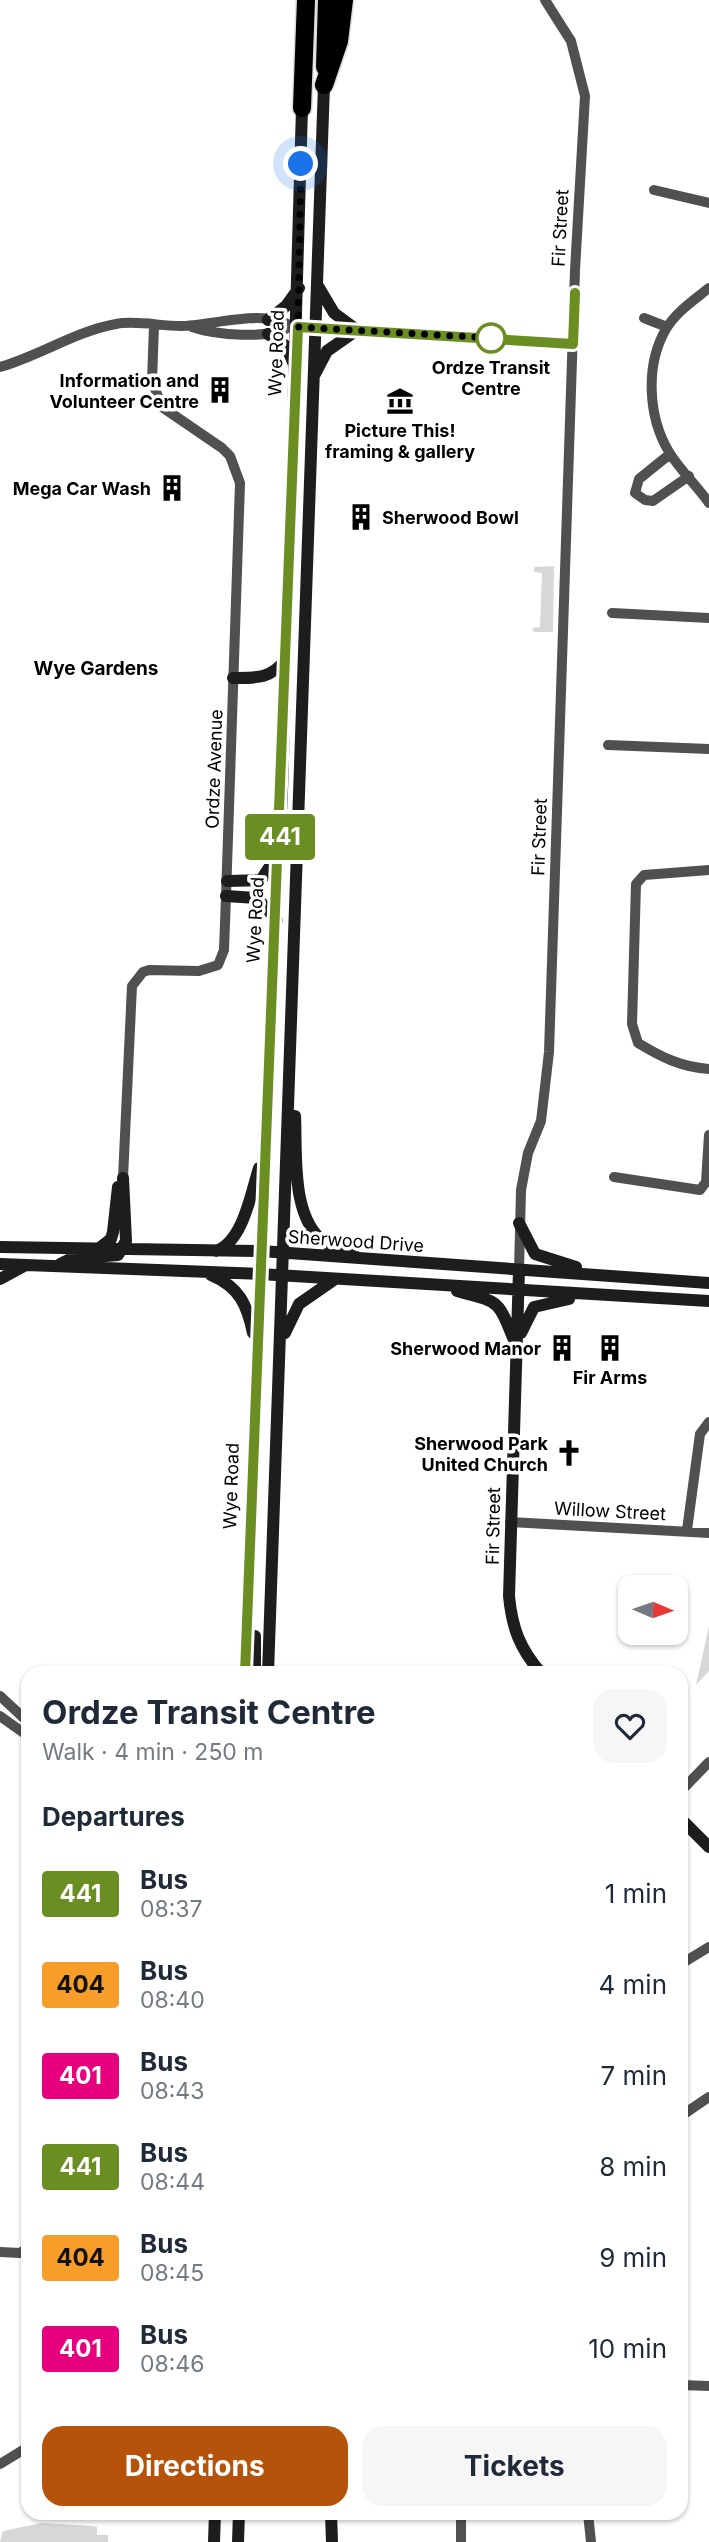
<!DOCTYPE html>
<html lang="en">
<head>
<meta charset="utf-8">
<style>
	body { margin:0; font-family:Inter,sans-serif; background:#f6f6f7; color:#1f2937; height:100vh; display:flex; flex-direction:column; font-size:26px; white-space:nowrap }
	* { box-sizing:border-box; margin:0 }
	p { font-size:23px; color:#747a83 }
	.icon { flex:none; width:38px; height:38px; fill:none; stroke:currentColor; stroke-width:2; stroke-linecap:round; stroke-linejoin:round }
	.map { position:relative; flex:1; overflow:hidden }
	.side { position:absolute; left:21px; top:1666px; width:667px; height:854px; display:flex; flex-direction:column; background:#fff; border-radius:21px; box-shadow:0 2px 5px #0004 }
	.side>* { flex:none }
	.badge { padding:0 14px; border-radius:5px; font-size:24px; line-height:46px }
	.needle { width:46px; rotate:92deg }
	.buttons { position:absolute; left:618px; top:1575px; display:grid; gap:14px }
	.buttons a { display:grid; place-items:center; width:70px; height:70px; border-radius:14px; background:#fff; box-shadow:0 2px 5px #0004; font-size:35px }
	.you { position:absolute; width:35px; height:35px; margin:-18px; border:5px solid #fff; border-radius:50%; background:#1a73e8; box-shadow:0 0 0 10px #1a73e833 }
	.map>.badge { position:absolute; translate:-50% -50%; box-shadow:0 0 0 4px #fff }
	h2 { padding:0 21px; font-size:26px; line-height:63px }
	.round { display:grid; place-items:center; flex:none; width:74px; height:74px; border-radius:21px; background:#f6f6f7 }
	.overview { display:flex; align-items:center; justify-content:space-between; height:119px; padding:0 21px }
	h1 { font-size:33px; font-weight:700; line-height:52px }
	.cta { display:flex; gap:14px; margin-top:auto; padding:14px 21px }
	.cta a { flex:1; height:80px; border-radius:21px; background:#b45309; color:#fff; font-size:28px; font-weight:700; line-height:80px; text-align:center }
	.cta a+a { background:#f6f6f7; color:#1f2937 }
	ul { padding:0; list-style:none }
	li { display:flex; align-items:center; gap:21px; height:91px; padding:0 21px }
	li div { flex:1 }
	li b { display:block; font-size:26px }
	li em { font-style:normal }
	li .badge { min-width:77px; font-weight:700; text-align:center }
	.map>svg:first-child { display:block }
	.green { fill:#d7d7d7 }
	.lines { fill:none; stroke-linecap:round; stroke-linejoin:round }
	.highway-casing { stroke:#dbdbdb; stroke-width:21 }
	.street { stroke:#505050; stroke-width:10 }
	.secondary { stroke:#1d1d1d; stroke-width:12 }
	.highway { stroke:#000; stroke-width:18 }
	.line-casing { stroke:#fff; stroke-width:16 }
	.line { stroke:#6b8e23; stroke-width:10 }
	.walk { stroke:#000; stroke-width:7; stroke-dasharray:0 12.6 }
	.stop-dot { fill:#fff; stroke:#6b8e23; stroke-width:3.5 }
	.labels { text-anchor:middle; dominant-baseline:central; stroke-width:7; stroke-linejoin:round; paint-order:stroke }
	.street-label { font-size:18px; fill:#000; stroke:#fff }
	.stop-label { font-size:18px; font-weight:bold; fill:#000; stroke:#fff }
	.poi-label { font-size:18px; font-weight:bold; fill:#000; stroke:#fff; text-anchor:end }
	.neighbourhood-label { font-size:19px; font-weight:bold; fill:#000; stroke:#fff }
</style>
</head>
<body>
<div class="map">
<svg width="709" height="2542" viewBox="0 0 709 2542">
	<rect width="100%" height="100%" fill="#fff"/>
	<!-- green -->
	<path class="green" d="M 554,566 L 553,632 L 534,632 L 532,628 L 540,627 L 542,573 L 534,572 L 534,567 Z
		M 709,1626 L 709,1671 L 696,1685 Z
		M 42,2523 L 93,2526 L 97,2527 L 97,2535 L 108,2535 L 108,2542 L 0,2542 L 3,2531 Z"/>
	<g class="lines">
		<defs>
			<path id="highway" d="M 325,67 L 327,0
				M 324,85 L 339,41 L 344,0
				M 302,108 L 306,0"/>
		</defs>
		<!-- highway casing -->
		<use href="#highway" class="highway-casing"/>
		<!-- street -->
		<path class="street" d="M 654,190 L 709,203
			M 709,288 C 694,300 676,312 666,329 C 645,365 648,417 669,452 C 680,470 697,486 709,503
			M 644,318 L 667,327
			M 192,327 C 215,335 270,340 291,326
			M 0,367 C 39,356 76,331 116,324 C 135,320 160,326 180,326 C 211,326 264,308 291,326 L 573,343
			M 670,454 L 639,479 L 635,493 L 645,500 L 653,501 L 689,476
			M 612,613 L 709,618
			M 608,745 L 709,749
			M 709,870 L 644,875 L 636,884 L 632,1024 L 638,1043 C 661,1057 681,1067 709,1069
			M 614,1177 L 700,1190 L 706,1182 L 709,1135
			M 123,1178 L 132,986 L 143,972 L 149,970 L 199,971 L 218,965 L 224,950 L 226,896 L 240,483 L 230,456 L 222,448 L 162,407 L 152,381 L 154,326
			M 519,1270 L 521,1190 L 528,1153 L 541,1121 L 549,1052 L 575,270 L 585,96 L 571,41 L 545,0
			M 510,1522 L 709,1533
			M 687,1530 L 700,1434 L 709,1422
			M 0,1696 L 28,1722
			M 0,1716 L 28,1736
			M 681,1791 L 709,1762
			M 681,1964 L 709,1947
			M 681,2116 L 709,2097
			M 0,2252 L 20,2253 L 28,2248
			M 681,2385 L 709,2386
			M 0,2464 L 28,2447
			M 461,2513 L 461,2542
			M 588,2513 L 591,2542"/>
		<!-- secondary -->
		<path class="secondary" d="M 268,320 L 286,306 L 299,288
			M 268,334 L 286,346 L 295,367
			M 315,374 L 327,351 L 357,330 L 334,313 L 318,286
			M 233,678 C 256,678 271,679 286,659
			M 227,881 L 261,880 L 278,854
			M 226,896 L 257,898 L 277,920
			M 295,1116 C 297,1154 290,1220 327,1244 C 334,1249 344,1250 353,1251
			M 519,1223 L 535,1254 L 576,1267
			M 0,1247 L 261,1251 L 709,1283
			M 97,1250 L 111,1239 L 113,1232 L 118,1187
			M 216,1251 C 243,1242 251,1193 259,1168
			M 0,1264 L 260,1274 L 709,1301
			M 60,1264 L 70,1259 L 118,1255 L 126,1241 L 123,1178
			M 519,1270 L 509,1596 C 512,1628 520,1649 541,1673
			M 211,1275 C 239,1287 247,1304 253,1333
			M 0,1279 L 24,1266
			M 457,1291 C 500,1303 497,1298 514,1340
			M 285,1333 L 299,1304 L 335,1279
			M 521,1333 L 534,1307 L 569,1299
			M 255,1636 L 255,1673
			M 245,1673 L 264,1150 L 282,792 L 302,108
			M 268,1673 L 324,85
			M 681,1819 L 709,1847
			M 331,2513 L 332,2542
			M 214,2542 L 215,2513
			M 238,2542 L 239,2513"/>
		<!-- highway -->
		<use href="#highway" class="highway"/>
	</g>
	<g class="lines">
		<defs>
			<path id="line" d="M 245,1673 L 298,327 L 573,344 L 575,293"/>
		</defs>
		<!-- line casing -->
		<use href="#line" class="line-casing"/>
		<!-- line -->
		<use href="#line" class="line"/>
		<!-- walk -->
		<path class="walk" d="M 301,164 L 298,327 L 491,338"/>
	</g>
	<!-- icons -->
	<defs>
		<symbol id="building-bare" viewBox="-9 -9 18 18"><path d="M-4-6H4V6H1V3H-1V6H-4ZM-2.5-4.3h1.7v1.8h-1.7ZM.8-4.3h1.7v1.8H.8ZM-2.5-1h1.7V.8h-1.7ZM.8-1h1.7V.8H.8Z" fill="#000" stroke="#fff" stroke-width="2.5" paint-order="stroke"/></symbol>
		<symbol id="museum-bare" viewBox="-9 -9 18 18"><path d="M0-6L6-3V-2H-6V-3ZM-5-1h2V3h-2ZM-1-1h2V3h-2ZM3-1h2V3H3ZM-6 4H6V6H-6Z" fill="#000" stroke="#fff" stroke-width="2.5" paint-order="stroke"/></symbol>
		<symbol id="church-bare" viewBox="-9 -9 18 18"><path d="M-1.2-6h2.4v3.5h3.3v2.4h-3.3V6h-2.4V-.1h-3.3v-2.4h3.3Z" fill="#000" stroke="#fff" stroke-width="2.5" paint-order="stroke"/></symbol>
	</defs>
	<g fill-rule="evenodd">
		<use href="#building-bare" x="201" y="371" width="38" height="38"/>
		<use href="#museum-bare" x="381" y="382" width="38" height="38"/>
		<use href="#building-bare" x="153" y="469" width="38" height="38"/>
		<use href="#building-bare" x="342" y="498" width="38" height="38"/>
		<use href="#building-bare" x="543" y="1329" width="38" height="38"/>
		<use href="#building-bare" x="591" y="1329" width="38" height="38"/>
		<use href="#church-bare" x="550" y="1434" width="38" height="38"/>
	</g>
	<!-- markers -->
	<circle class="stop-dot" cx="491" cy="338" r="14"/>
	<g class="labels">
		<!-- street labels -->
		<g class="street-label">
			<text transform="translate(560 228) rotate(-87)">Fir Street</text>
			<text transform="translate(276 353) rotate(-88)">Wye Road</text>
			<text transform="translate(214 769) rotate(-88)">Ordze Avenue</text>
			<text transform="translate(539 837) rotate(-88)">Fir Street</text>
			<text transform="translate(255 920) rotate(-87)">Wye Road</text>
			<text transform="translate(356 1241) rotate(4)">Sherwood Drive</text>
			<text transform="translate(231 1486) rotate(-88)">Wye Road</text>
			<text transform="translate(610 1511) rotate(3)">Willow Street</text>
			<text transform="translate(493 1526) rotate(-89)">Fir Street</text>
		</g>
		<!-- stop labels -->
		<g class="stop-label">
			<text x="491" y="367">Ordze Transit<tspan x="491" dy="21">Centre</tspan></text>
		</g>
		<!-- poi labels -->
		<g class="poi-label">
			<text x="199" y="380">Information and<tspan x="199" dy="21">Volunteer Centre</tspan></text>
			<text x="400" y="430" text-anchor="middle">Picture This!<tspan x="400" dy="21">framing &amp; gallery</tspan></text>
			<text x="151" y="488">Mega Car Wash</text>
			<text x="382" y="517" text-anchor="start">Sherwood Bowl</text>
			<text x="541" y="1348">Sherwood Manor</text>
			<text x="610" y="1377" text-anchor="middle">Fir Arms</text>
			<text x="548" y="1443">Sherwood Park<tspan x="548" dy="21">United Church</tspan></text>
		</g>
		<!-- neighbourhood labels -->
		<g class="neighbourhood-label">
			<text x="96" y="668">Wye Gardens</text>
		</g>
	</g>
</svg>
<div class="buttons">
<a><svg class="needle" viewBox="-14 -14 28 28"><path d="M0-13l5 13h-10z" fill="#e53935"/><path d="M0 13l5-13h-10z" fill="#747a83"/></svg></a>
</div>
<div class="you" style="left:301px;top:164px"></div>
<b class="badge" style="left:280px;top:837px;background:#6b8e23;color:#fff">441</b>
<section class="side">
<div class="overview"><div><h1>Ordze Transit Centre</h1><p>Walk · 4 min · 250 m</p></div><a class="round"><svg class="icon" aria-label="heart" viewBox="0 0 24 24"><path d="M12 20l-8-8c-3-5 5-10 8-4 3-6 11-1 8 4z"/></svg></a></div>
<h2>Departures</h2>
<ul>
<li><span class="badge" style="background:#6b8e23;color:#fff">441</span><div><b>Bus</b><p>08:37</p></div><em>1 min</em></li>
<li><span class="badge" style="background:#f79d29;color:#111">404</span><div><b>Bus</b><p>08:40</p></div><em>4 min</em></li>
<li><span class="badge" style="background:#e6007e;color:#fff">401</span><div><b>Bus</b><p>08:43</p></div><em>7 min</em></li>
<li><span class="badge" style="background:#6b8e23;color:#fff">441</span><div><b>Bus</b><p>08:44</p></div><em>8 min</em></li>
<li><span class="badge" style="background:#f79d29;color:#111">404</span><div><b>Bus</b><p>08:45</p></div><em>9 min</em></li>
<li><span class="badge" style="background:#e6007e;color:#fff">401</span><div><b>Bus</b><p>08:46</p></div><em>10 min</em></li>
</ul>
<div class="cta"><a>Directions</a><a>Tickets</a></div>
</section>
</div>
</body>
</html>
